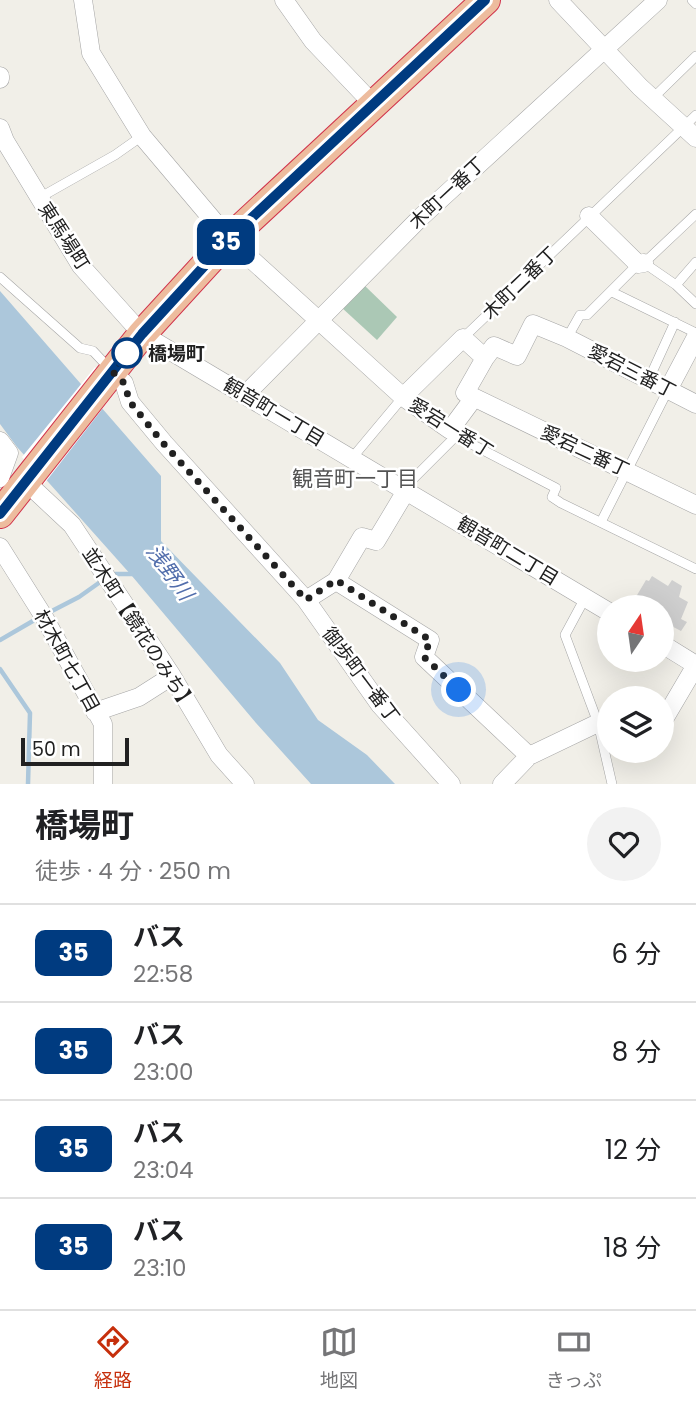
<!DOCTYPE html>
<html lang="ja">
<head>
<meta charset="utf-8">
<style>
	body { margin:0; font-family:Poppins,"Noto Sans JP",sans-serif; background:#f2f2f2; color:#202124; height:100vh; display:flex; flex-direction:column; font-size:26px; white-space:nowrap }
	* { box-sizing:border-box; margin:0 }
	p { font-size:23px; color:#757577 }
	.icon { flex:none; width:38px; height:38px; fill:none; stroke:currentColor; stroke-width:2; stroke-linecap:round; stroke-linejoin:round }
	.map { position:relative; height:784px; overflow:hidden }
	.details { display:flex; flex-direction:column; background:#fff; flex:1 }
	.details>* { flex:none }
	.badge { padding:0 14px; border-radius:10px; font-size:24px; line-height:46px }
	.needle { width:46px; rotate:13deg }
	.tools { position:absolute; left:597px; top:595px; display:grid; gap:14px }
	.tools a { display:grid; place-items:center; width:77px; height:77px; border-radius:50%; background:#fff; box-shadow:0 7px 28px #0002; font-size:35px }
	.scale { position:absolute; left:21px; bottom:18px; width:108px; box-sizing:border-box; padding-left:7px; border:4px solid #212121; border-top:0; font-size:19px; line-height:24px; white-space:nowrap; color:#212121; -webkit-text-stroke:5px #fff; paint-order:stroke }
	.you { position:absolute; width:35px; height:35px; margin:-18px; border:5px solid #fff; border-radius:50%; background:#1a73e8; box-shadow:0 0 0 10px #1a73e833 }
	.map>.badge { position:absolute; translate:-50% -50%; box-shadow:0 0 0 4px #fff }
	.round { display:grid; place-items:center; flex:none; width:74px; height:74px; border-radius:37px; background:#f2f2f2 }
	.summary { display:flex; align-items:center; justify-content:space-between; height:119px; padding:0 35px }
	h1 { font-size:33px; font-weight:700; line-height:52px }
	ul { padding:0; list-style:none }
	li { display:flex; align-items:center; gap:21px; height:98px; padding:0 35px; border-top:2px solid #e0e0e0 }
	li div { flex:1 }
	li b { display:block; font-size:26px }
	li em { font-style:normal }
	li .badge { min-width:77px; font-weight:700; text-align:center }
	.tabs { display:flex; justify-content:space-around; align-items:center; height:98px; border-top:2px solid #e0e0e0; background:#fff; font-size:19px; color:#757577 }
	.tabs a { display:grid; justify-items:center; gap:4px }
	.tabs .active { color:#c62f0c }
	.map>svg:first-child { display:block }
	.religious { fill:#cfcfcf }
	.cemetery { fill:#abc8b5 }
	.water { fill:#acc7db }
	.pier { fill:#fff }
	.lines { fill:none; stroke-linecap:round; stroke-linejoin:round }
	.stream { stroke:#acc7db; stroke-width:4.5 }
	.service-casing { stroke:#a5a5a5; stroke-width:10 }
	.minor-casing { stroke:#a5a5a5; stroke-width:19 }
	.trunk-casing { stroke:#d1334b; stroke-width:30 }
	.service { stroke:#fff; stroke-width:9 }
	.minor { stroke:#fff; stroke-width:18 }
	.trunk { stroke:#edbc9e; stroke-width:28 }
	.line-casing { stroke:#fff; stroke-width:16 }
	.line { stroke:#003b80; stroke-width:10 }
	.walk { stroke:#212121; stroke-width:7; stroke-dasharray:0 12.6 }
	.stop-dot { fill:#fff; stroke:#003b80; stroke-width:3.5 }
	.labels { text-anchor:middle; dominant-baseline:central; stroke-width:5; stroke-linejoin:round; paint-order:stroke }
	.street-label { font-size:19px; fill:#212121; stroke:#fff }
	.stop-label { font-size:19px; font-weight:bold; fill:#212121; stroke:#fff; text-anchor:start }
	.neighbourhood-label { font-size:21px; fill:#545454; stroke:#fff }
	.water-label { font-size:21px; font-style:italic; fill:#526eac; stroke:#fff }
</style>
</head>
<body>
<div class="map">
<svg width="696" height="784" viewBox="0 0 696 784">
	<rect width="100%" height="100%" fill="#f1efe8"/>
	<!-- religious -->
	<path class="religious" d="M 652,576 L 668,586 L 672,580 L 682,586 L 679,597 L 688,602 L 681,619 L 687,622 L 681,631 L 662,621 L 662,607 L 630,607 L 646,580 L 649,581 Z"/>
	<!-- cemetery -->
	<path class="cemetery" d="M 363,284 L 397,317 L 377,340 L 341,307 Z"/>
	<!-- water -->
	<path class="water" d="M 0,291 L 161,476 L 161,541 L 280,663 L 318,720 L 367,755 L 395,784 L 311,784 L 256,723 L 132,576 L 17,447 L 0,424 Z"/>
	<!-- pier -->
	<path class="pier" d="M 95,367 L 117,390 L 44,484 L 22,457 Z"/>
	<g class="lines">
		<!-- stream -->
		<path class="stream" d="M 115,574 L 134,574
			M 48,613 L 79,597 L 103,580
			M 0,640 L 38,618
			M 0,669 L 30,713 L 28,784"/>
		<defs>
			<path id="service" d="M 692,0 L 696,4
				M 653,98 L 696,56
				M 39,198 L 115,155 L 142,136
				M 696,214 L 644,263 L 676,285 L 696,304
				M 0,277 L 80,348 L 93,351 L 109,368
				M 676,285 L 696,262
				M 612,292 L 696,333
				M 463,338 L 696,115
				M 567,338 L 580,315 L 587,315 L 638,264
				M 649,379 L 675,322
				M 450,430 L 456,436 L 556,488 L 552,497 L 561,503 L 696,569
				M 352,458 L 403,397
				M 403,489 L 456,436
				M 601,522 L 669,388
				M 585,598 L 565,635 L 598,723 L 612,784"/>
			<path id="minor" d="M 83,0 L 91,53 L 142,136 L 229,239 L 403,397 L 450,430 L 473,399
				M 284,0 L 313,41 L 373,104
				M 558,0 L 640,87 L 696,138
				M 0,76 L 0,79
				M 0,128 L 5,141 L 81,266 L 142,334 L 609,612
				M 589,216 L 638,264 L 644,263
				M 485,358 L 465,393 L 696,505
				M 113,372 L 124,383 L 130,402 L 164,443 L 306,600 L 380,705 L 451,784
				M 669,388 L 696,337
				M 245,395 L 421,217 L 658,0
				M 403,397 L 463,338 L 485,358 L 494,346 L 517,356 L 533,324 L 567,338 L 696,404
				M 0,441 L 9,453 L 0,478
				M 25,481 L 72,525 L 172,676 L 219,755 L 245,784
				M 0,547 L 44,617 L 103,724 L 103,784
				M 336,581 L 430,640 L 424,657 L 529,756
				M 306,600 L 336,581 L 362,537 L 376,541 L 406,491
				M 662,644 L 696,665
				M 95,712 L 139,697 L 172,676
				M 662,717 L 666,716 L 696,665
				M 502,784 L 529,756 L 598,723 L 609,725"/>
			<path id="trunk" d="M 0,514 L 142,334 L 229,239 L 486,0"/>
		</defs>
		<!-- service casing -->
		<use href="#service" class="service-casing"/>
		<!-- minor casing -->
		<use href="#minor" class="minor-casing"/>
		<!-- trunk casing -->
		<use href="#trunk" class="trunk-casing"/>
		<!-- service -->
		<use href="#service" class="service"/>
		<!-- minor -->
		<use href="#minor" class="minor"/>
		<!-- trunk -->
		<use href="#trunk" class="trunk"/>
	</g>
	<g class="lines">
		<defs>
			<path id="line" d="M 0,514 L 142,334 L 229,239 L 485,0"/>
		</defs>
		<!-- line casing -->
		<use href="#line" class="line-casing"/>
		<!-- line -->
		<use href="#line" class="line"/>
		<!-- walk -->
		<path class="walk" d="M 127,353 L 113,372 L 124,383 L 130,402 L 163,443 L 306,600 L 336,580 L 430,640 L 424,657 L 459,690"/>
	</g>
	<!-- markers -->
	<circle class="stop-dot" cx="127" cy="353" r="14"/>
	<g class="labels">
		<!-- street labels -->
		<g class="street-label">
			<text transform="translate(447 193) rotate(-43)">木町一番丁</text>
			<text transform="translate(64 236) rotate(57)">東馬場町</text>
			<text transform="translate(520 283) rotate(-44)">木町二番丁</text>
			<text transform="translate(632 371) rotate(27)">愛宕三番丁</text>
			<text transform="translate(274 412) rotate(31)">観音町一丁目</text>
			<text transform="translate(451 428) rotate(32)">愛宕一番丁</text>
			<text transform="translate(585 451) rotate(25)">愛宕二番丁</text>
			<text transform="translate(508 551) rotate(31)">観音町二丁目</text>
			<text transform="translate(139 629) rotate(57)">並木町【鏡花のみち】</text>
			<text transform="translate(67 661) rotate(61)">材木町七丁目</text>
			<text transform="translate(361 675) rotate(53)">御歩町一番丁</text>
		</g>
		<!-- stop labels -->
		<g class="stop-label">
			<text x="148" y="353">橋場町</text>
		</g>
		<!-- neighbourhood labels -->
		<g class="neighbourhood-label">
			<text x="355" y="478">観音町一丁目</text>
		</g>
		<!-- water labels -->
		<g class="water-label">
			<text transform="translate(170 572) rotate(54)">浅野川</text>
		</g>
	</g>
</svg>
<div class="tools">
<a><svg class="needle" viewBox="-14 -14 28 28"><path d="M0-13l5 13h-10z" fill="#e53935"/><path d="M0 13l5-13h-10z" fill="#757577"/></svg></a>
<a><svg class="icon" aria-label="layers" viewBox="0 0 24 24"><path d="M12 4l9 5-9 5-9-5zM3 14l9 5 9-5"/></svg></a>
</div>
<div class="scale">50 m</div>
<div class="you" style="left:459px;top:690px"></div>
<b class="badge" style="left:226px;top:242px;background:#003b80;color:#fff">35</b>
</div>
<section class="details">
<div class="summary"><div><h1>橋場町</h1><p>徒歩 · 4 分 · 250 m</p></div><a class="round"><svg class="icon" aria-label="heart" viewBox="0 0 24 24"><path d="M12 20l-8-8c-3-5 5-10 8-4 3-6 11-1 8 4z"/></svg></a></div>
<ul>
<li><span class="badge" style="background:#003b80;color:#fff">35</span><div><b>バス</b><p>22:58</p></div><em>6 分</em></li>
<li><span class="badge" style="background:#003b80;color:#fff">35</span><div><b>バス</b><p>23:00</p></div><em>8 分</em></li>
<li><span class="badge" style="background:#003b80;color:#fff">35</span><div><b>バス</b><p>23:04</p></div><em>12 分</em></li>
<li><span class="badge" style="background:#003b80;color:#fff">35</span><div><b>バス</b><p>23:10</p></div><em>18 分</em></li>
</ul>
</section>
<nav class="tabs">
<a class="active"><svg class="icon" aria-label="directions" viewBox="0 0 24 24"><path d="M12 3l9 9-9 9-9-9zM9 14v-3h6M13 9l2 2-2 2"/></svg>経路</a>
<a><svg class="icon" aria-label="map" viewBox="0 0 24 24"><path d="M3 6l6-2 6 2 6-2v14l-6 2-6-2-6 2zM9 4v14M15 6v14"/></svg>地図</a>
<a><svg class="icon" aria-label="tickets" viewBox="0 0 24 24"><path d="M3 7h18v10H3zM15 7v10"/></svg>きっぷ</a>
</nav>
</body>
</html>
